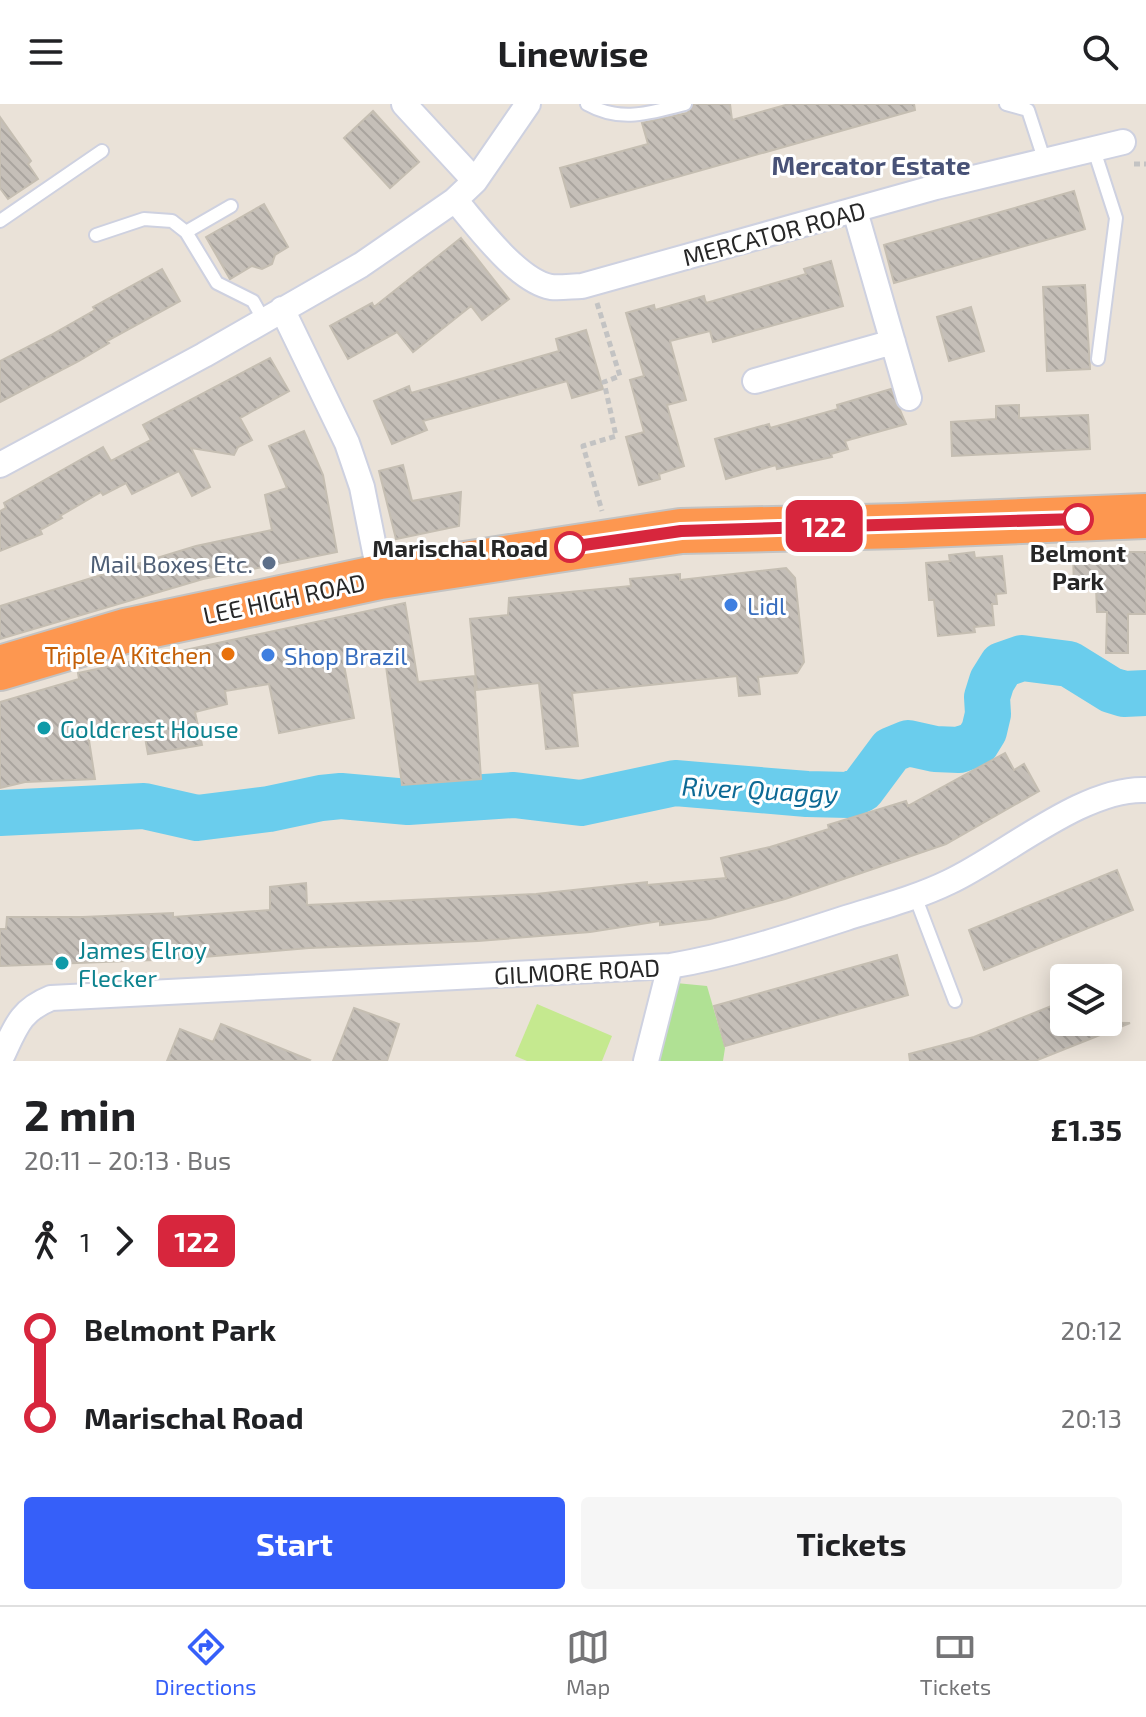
<!DOCTYPE html>
<html lang="en">
<head>
<meta charset="utf-8">
<style>
	body { margin:0; font-family:"Exo 2",sans-serif; background:#f6f6f6; color:#202124; height:100vh; display:flex; flex-direction:column; font-size:30px; white-space:nowrap }
	* { box-sizing:border-box; margin:0 }
	p { font-size:26px; color:#757577 }
	.icon { flex:none; width:44px; height:44px; fill:none; stroke:currentColor; stroke-width:2; stroke-linecap:round; stroke-linejoin:round }
	.map { position:relative; height:957px; overflow:hidden }
	.sheet { display:flex; flex-direction:column; background:#fff; flex:1 }
	.sheet>* { flex:none }
	.badge { padding:0 16px; border-radius:12px; font-size:28px; line-height:52px }
	.fabs { position:absolute; left:1050px; top:860px; display:grid; gap:16px }
	.fabs a { display:grid; place-items:center; width:72px; height:72px; border-radius:8px; background:#fff; box-shadow:0 4px 20px #0003; font-size:40px }
	.map>.badge { position:absolute; translate:-50% -50%; box-shadow:0 0 0 4px #fff }
	.legs { display:flex; align-items:center; gap:12px; height:88px; padding:0 24px; font-size:26px }
	.legs p { margin-inline-start:auto }
	.head { display:flex; align-items:center; justify-content:space-between; height:136px; padding:0 24px }
	h1 { font-size:44px; font-weight:700; line-height:60px }
	.button { display:flex; gap:16px; margin-top:auto; padding:16px 24px }
	.button a { flex:1; height:92px; border-radius:8px; background:#365ff9; color:#fff; font-size:32px; font-weight:700; line-height:92px; text-align:center }
	.button a+a { background:#f6f6f6; color:#202124 }
	ul { padding:0 24px; list-style:none }
	li { display:flex; align-items:center; gap:28px; height:88px; font-size:30px }
	li i { display:grid; place-items:center; width:12px; height:100%; margin:0 10px; background:currentColor }
	li i::after { content:''; width:20px; height:20px; margin:-10px; border:6px solid; border-radius:50%; background:#fff }
	li p { margin-inline-start:auto }
	li:first-child i { background:linear-gradient(#0000 50%,currentColor 0) }
	li:last-child i { background:linear-gradient(currentColor 50%,#0000 0) }
	header { display:flex; justify-content:space-between; align-items:center; height:104px; padding:0 24px; background:#fff; font-size:36px; font-weight:700 }
	.menu { display:flex; justify-content:space-around; align-items:center; height:112px; border-top:2px solid #e0e0e0; background:#fff; font-size:22px; color:#757577 }
	.menu a { display:grid; justify-items:center; gap:4px }
	.menu .current { color:#365ff9 }
	.map>svg:first-child { display:block }
	.grass { fill:#b0e194 }
	.pitch { fill:#c5e98f }
	.lines { fill:none; stroke-linecap:round; stroke-linejoin:round }
	.river { stroke:#6acded; stroke-width:46 }
	.building { fill:url(#building-back-hatch); stroke:#c5beb2; stroke-width:2 }
	.lane-casing { stroke:#ced1e0; stroke-width:16 }
	.street-casing { stroke:#ced1e0; stroke-width:28 }
	.highway-casing { stroke:#c3c3c3; stroke-width:48 }
	.path { stroke:#c3c3c3; stroke-width:5; stroke-dasharray:6 4; stroke-linecap:butt }
	.lane { stroke:#fff; stroke-width:12 }
	.street { stroke:#fff; stroke-width:24 }
	.highway { stroke:#fd9750; stroke-width:44 }
	.line-1-casing { stroke:#fff; stroke-width:18 }
	.line-1 { stroke:#d7263d; stroke-width:12 }
	.stop-1-dot { fill:#fff; stroke:#d7263d; stroke-width:4 }
	.service-dot { fill:#5c6f8a; stroke:#fff; stroke-width:3 }
	.shop-dot { fill:#3f7fe0; stroke:#fff; stroke-width:3 }
	.food-dot { fill:#e8710a; stroke:#fff; stroke-width:3 }
	.culture-dot { fill:#0f9aa8; stroke:#fff; stroke-width:3 }
	.labels { text-anchor:middle; dominant-baseline:central; stroke-width:6; stroke-linejoin:round; paint-order:stroke }
	.street-label { font-size:24px; fill:#272727; stroke:#fff }
	.stop-label { font-size:24px; font-weight:bold; fill:#272727; stroke:#fff; text-anchor:end }
	.service-label { font-size:24px; fill:#4e5e75; stroke:#fff; text-anchor:end }
	.shop-label { font-size:24px; fill:#366cbe; stroke:#fff; text-anchor:start }
	.food-label { font-size:24px; fill:#c56008; stroke:#fff; text-anchor:end }
	.culture-label { font-size:24px; fill:#0d838f; stroke:#fff; text-anchor:start }
	.neighbourhood-label { font-size:26px; font-weight:bold; fill:#485277; stroke:#fff }
	.water-label { font-size:26px; font-style:italic; fill:#0d6994; stroke:#fff }
</style>
</head>
<body>
<header><svg class="icon" aria-label="menu" viewBox="0 0 24 24"><path d="M4 6h16M4 12h16M4 18h16"/></svg>Linewise<svg class="icon" aria-label="search" viewBox="0 0 24 24"><circle cx="10" cy="10" r="6"/><path d="M15 15l6 6"/></svg></header>
<div class="map">
<svg width="1146" height="957" viewBox="0 0 1146 957">
	<defs>
		<pattern id="building-back-hatch" width="6" height="6" patternUnits="userSpaceOnUse" patternTransform="scale(2)"><rect width="6" height="6" fill="#c5bfb8"/><path d="M-1 5l2 2M0 0l6 6M5-1l2 2" fill="none" stroke="#a9a49e"/></pattern>
	</defs>
	<rect width="100%" height="100%" fill="#eae2d8"/>
	<!-- grass -->
	<path class="grass" d="M 676,879 L 707,882 L 725,944 L 723,957 L 660,957 Z"/>
	<!-- pitch -->
	<path class="pitch" d="M 537,900 L 612,932 L 602,957 L 527,957 L 515,952 Z"/>
	<g class="lines">
		<!-- river -->
		<path class="river" d="M 0,709 L 144,702 L 197,714 L 269,705 L 321,694 L 341,692 L 408,698 L 514,691 L 581,699 L 675,679 L 807,690 L 849,691 L 862,685 L 891,646 L 908,639 L 935,645 L 959,646 L 976,640 L 984,627 L 988,610 L 987,593 L 992,577 L 1002,561 L 1022,554 L 1069,560 L 1111,586 L 1124,590 L 1146,589"/>
	</g>
	<!-- building -->
	<path class="building" d="M 694,0 L 730,0 L 732,16 L 789,0 L 914,0 L 915,6 L 571,103 L 560,64 L 648,40 L 642,19 L 687,9 Z
		M 373,7 L 419,58 L 390,84 L 344,34 Z
		M 0,13 L 31,57 L 28,60 L 38,75 L 8,95 L 0,84 Z
		M 1074,87 L 1085,125 L 894,179 L 884,141 Z
		M 264,100 L 288,143 L 275,151 L 272,160 L 262,165 L 252,162 L 230,175 L 206,133 Z
		M 461,134 L 509,195 L 482,216 L 471,202 L 413,248 L 397,228 L 348,255 L 330,222 L 372,199 L 374,203 Z
		M 831,157 L 843,202 L 713,238 L 710,227 L 670,237 L 686,296 L 667,301 L 684,362 L 659,370 L 660,375 L 639,381 L 626,333 L 644,328 L 630,276 L 644,272 L 626,209 L 654,201 L 655,206 L 704,192 L 706,199 L 806,170 L 804,165 Z
		M 162,165 L 180,197 L 107,237 L 109,239 L 79,257 L 0,298 L 0,257 L 51,231 L 95,206 L 93,203 Z
		M 1085,181 L 1090,265 L 1047,267 L 1043,183 Z
		M 971,203 L 984,247 L 949,257 L 937,213 Z
		M 586,226 L 603,285 L 572,294 L 567,277 L 423,317 L 427,326 L 392,340 L 374,297 L 409,282 L 411,289 L 559,247 L 556,235 Z
		M 270,254 L 289,287 L 240,314 L 252,336 L 238,343 L 234,351 L 191,344 L 210,383 L 192,392 L 179,367 L 132,390 L 126,379 L 103,391 L 101,388 L 60,412 L 62,414 L 40,426 L 42,430 L 0,447 L 0,407 L 6,404 L 4,399 L 103,343 L 111,357 L 151,336 L 143,321 Z
		M 891,285 L 906,320 L 845,337 L 848,345 L 831,350 L 832,353 L 777,365 L 776,361 L 726,375 L 715,335 L 769,320 L 770,324 L 838,305 L 837,301 Z
		M 1019,301 L 1019,314 L 1088,311 L 1090,345 L 952,352 L 951,318 L 996,315 L 996,302 Z
		M 304,327 L 323,371 L 337,448 L 203,475 L 0,535 L 0,502 L 196,442 L 272,426 L 265,391 L 287,384 L 269,342 Z
		M 403,361 L 412,397 L 461,388 L 459,422 L 396,435 L 379,367 Z
		M 974,448 L 975,454 L 1002,452 L 1006,489 L 996,490 L 997,500 L 992,500 L 994,521 L 974,523 L 975,528 L 938,532 L 934,496 L 929,496 L 926,459 L 950,457 L 949,451 Z
		M 1073,448 L 1146,448 L 1146,510 L 1128,510 L 1128,549 L 1106,549 L 1107,508 L 1097,508 L 1096,483 L 1074,484 Z
		M 786,464 L 795,474 L 804,558 L 797,569 L 758,573 L 760,590 L 739,592 L 737,572 L 572,589 L 578,642 L 546,645 L 539,579 L 477,586 L 470,515 L 508,511 L 509,494 L 631,482 L 630,475 L 680,470 L 680,476 Z
		M 405,499 L 418,578 L 474,572 L 481,675 L 402,681 L 384,547 L 343,556 L 354,614 L 279,629 L 269,580 L 225,587 L 227,600 L 195,608 L 202,641 L 148,650 L 143,622 L 88,630 L 95,675 L 25,678 L 0,684 L 0,598 L 79,575 L 78,569 Z
		M 1005,649 L 1014,666 L 1024,660 L 1039,687 L 946,740 L 785,795 L 710,815 L 660,821 L 660,817 L 590,828 L 478,837 L 309,844 L 180,855 L 0,862 L 0,825 L 6,825 L 7,813 L 83,813 L 173,809 L 173,813 L 270,806 L 270,783 L 306,779 L 307,801 L 536,790 L 647,778 L 647,781 L 726,774 L 721,754 L 770,743 L 829,725 L 828,721 L 906,697 L 908,702 Z
		M 1117,766 L 1133,806 L 984,866 L 969,826 Z
		M 897,851 L 908,891 L 725,942 L 714,902 Z
		M 1064,897 L 1064,918 L 1130,919 L 1035,957 L 910,957 L 909,950 L 974,933 Z
		M 354,904 L 399,920 L 387,957 L 333,957 Z
		M 221,920 L 310,956 L 309,957 L 167,957 L 180,925 L 213,938 Z"/>
	<g class="lines">
		<defs>
			<path id="lane" d="M 587,0 C 621,19 649,9 685,0
				M 1006,0 L 1028,6 L 1045,58
				M 1094,46 L 1116,114 L 1098,255
				M 0,117 L 102,47
				M 186,128 L 231,102
				M 96,131 L 144,115 L 172,117 L 186,128 L 217,179 L 253,197 L 263,215
				M 915,792 L 955,897"/>
			<path id="street" d="M 404,0 L 475,77
				M 455,96 C 477,121 517,177 551,183 C 561,184 573,182 582,182 L 936,83 L 1123,38
				M 855,107 L 909,294
				M 282,205 L 347,339 L 362,383 L 380,473
				M 755,277 L 893,238
				M 0,361 L 204,251 L 361,161 L 455,96 L 475,77 L 528,0
				M 3,950 C 16,922 21,906 51,894 L 670,862 C 730,852 788,833 846,814 C 881,803 916,794 949,778 C 1005,752 1083,683 1146,686
				M 646,957 L 670,862"/>
			<path id="highway" d="M 0,564 L 125,527 L 380,473 L 681,427 L 902,422 L 1146,412"/>
		</defs>
		<!-- lane casing -->
		<use href="#lane" class="lane-casing"/>
		<!-- street casing -->
		<use href="#street" class="street-casing"/>
		<!-- highway casing -->
		<use href="#highway" class="highway-casing"/>
		<!-- path -->
		<path class="path" d="M 1134,60 L 1146,60
			M 597,199 L 620,272 L 604,278 L 616,332 L 583,342 L 602,407"/>
		<!-- lane -->
		<use href="#lane" class="lane"/>
		<!-- street -->
		<use href="#street" class="street"/>
		<!-- highway -->
		<use href="#highway" class="highway"/>
	</g>
	<g class="lines">
		<defs>
			<path id="line-1" d="M 570,443 L 681,427 L 1078,415"/>
		</defs>
		<!-- line-1 casing -->
		<use href="#line-1" class="line-1-casing"/>
		<!-- line-1 -->
		<use href="#line-1" class="line-1"/>
	</g>
	<!-- markers -->
	<g class="stop-1-dot">
		<circle cx="1078" cy="415" r="14"/>
		<circle cx="570" cy="443" r="14"/>
	</g>
	<circle class="service-dot" cx="269" cy="459" r="8"/>
	<g class="shop-dot">
		<circle cx="731" cy="501" r="8"/>
		<circle cx="268" cy="551" r="8"/>
	</g>
	<circle class="food-dot" cx="228" cy="550" r="8"/>
	<g class="culture-dot">
		<circle cx="44" cy="624" r="8"/>
		<circle cx="62" cy="859" r="8"/>
	</g>
	<g class="labels">
		<!-- street labels -->
		<g class="street-label">
			<text transform="translate(774 129) rotate(-15)">MERCATOR ROAD</text>
			<text transform="translate(284 494) rotate(-12)">LEE HIGH ROAD</text>
			<text transform="translate(577 867) rotate(-3)">GILMORE ROAD</text>
		</g>
		<!-- stop labels -->
		<g class="stop-label">
			<text x="548" y="443">Marischal Road</text>
			<text x="1078" y="448" text-anchor="middle">Belmont<tspan x="1078" dy="28">Park</tspan></text>
		</g>
		<!-- service labels -->
		<g class="service-label">
			<text x="253" y="459">Mail Boxes Etc.</text>
		</g>
		<!-- shop labels -->
		<g class="shop-label">
			<text x="747" y="501">Lidl</text>
			<text x="284" y="551">Shop Brazil</text>
		</g>
		<!-- food labels -->
		<g class="food-label">
			<text x="212" y="550">Triple A Kitchen</text>
		</g>
		<!-- culture labels -->
		<g class="culture-label">
			<text x="60" y="624">Goldcrest House</text>
			<text x="78" y="845">James Elroy<tspan x="78" dy="28">Flecker</tspan></text>
		</g>
		<!-- neighbourhood labels -->
		<g class="neighbourhood-label">
			<text x="871" y="60">Mercator Estate</text>
		</g>
		<!-- water labels -->
		<g class="water-label">
			<text transform="translate(760 685) rotate(3)">River Quaggy</text>
		</g>
	</g>
</svg>
<div class="fabs">
<a><svg class="icon" aria-label="layers" viewBox="0 0 24 24"><path d="M12 4l9 5-9 5-9-5zM3 14l9 5 9-5"/></svg></a>
</div>
<b class="badge" style="left:824px;top:422px;background:#d7263d;color:#fff">122</b>
</div>
<section class="sheet">
<div class="head"><div><h1>2 min</h1><p>20:11 – 20:13 · Bus</p></div><b>£1.35</b></div>
<div class="legs"><svg class="icon" aria-label="walk" viewBox="0 0 24 24"><circle cx="13" cy="4" r="2"/><path d="M13 8l-2 6 4 7M11 14l-3 7M7 12l3-4h3l4 4"/></svg>1<svg class="icon" aria-label="forward" viewBox="0 0 24 24"><path d="M9 5l7 7-7 7"/></svg><b class="badge" style="background:#d7263d;color:#fff">122</b></div>
<ul>
<li><i style="color:#d7263d"></i><b>Belmont Park</b><p>20:12</p></li>
<li><i style="color:#d7263d"></i><b>Marischal Road</b><p>20:13</p></li>
</ul>
<div class="button"><a>Start</a><a>Tickets</a></div>
</section>
<nav class="menu">
<a class="current"><svg class="icon" aria-label="directions" viewBox="0 0 24 24"><path d="M12 3l9 9-9 9-9-9zM9 14v-3h6M13 9l2 2-2 2"/></svg>Directions</a>
<a><svg class="icon" aria-label="map" viewBox="0 0 24 24"><path d="M3 6l6-2 6 2 6-2v14l-6 2-6-2-6 2zM9 4v14M15 6v14"/></svg>Map</a>
<a><svg class="icon" aria-label="tickets" viewBox="0 0 24 24"><path d="M3 7h18v10H3zM15 7v10"/></svg>Tickets</a>
</nav>
</body>
</html>
